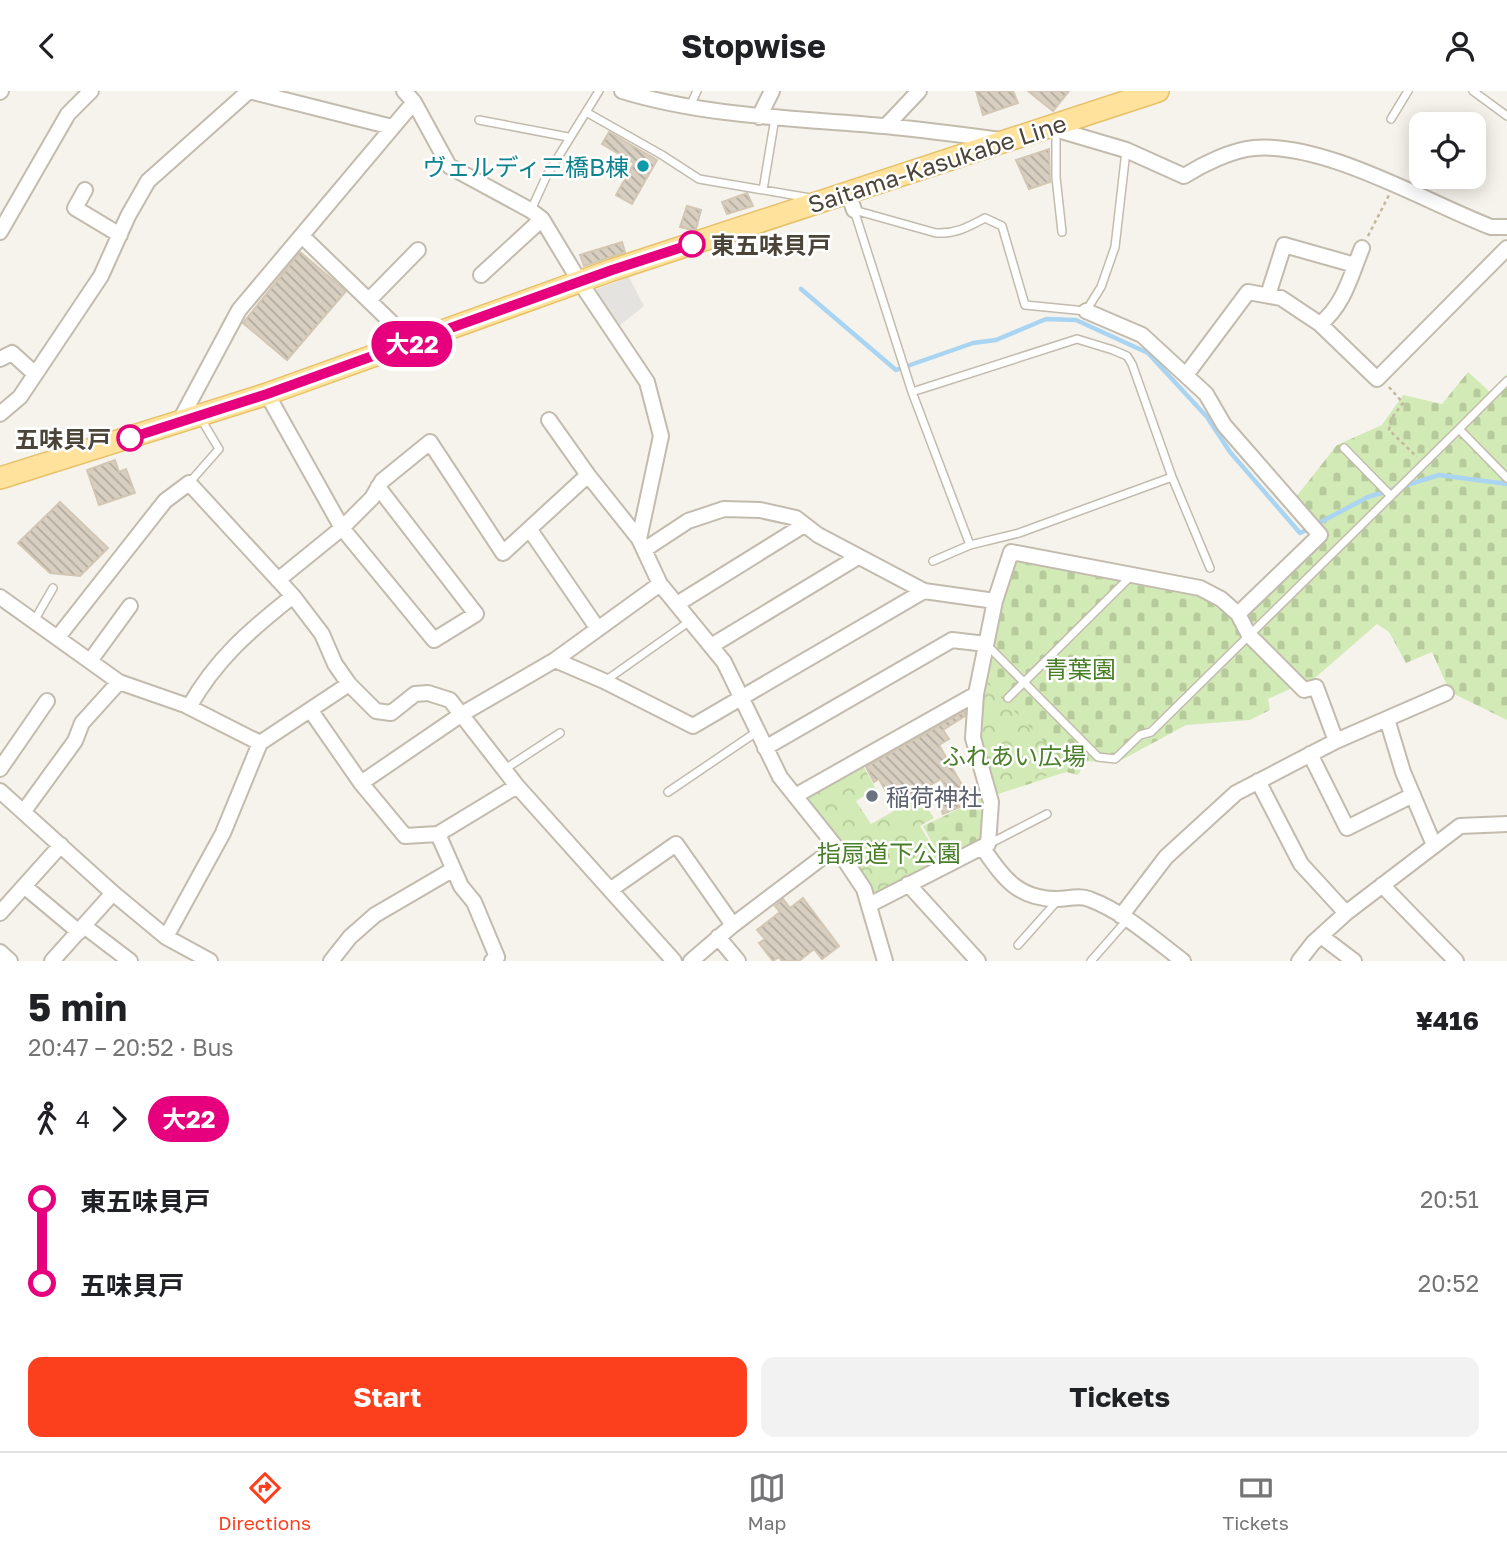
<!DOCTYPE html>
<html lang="en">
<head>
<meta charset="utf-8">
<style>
	body { margin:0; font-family:"Golos Text","Noto Sans JP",sans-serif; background:#f2f2f2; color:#202124; height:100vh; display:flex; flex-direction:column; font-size:26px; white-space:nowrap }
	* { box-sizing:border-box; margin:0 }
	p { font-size:23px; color:#757577 }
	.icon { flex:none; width:38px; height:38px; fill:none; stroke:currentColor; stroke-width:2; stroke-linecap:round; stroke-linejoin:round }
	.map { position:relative; height:870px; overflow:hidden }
	.details { display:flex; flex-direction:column; background:#fff; flex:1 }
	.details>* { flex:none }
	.badge { padding:0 14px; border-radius:23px; font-size:24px; line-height:46px }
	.buttons { position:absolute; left:1409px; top:21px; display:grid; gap:14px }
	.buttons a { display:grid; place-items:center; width:77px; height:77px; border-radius:14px; background:#fff; box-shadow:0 4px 18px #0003; font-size:35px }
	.map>.badge { position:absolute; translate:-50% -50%; box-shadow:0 0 0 4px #fff }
	.legs { display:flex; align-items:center; gap:10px; height:77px; padding:0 28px; font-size:23px }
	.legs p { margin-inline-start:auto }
	.head { display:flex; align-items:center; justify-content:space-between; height:119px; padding:0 28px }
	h1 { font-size:38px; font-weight:700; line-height:52px }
	.cta { display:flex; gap:14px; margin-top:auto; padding:14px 28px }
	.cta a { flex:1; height:80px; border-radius:14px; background:#fc3f1d; color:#fff; font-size:28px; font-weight:700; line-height:80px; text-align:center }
	.cta a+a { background:#f2f2f2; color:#202124 }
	ul { padding:0 28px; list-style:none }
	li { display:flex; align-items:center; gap:24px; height:84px; font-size:26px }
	li i { display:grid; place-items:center; width:10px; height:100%; margin:0 9px; background:currentColor }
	li i::after { content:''; width:18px; height:18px; margin:-9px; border:5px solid; border-radius:50%; background:#fff }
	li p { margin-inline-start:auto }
	li:first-child i { background:linear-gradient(#0000 50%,currentColor 0) }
	li:last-child i { background:linear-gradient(currentColor 50%,#0000 0) }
	header { display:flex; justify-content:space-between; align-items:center; height:91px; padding:0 28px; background:#fff; font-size:32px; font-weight:700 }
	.dock { display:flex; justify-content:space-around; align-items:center; height:98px; border-top:2px solid #e0e0e0; background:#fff; font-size:19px; color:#757577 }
	.dock a { display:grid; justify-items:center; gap:4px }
	.dock .current { color:#fc3f1d }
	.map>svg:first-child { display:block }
	.cemetery { fill:url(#cemetery-stones) }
	.park { fill:url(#park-crowns) }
	.parking { fill:#e5e3e0 }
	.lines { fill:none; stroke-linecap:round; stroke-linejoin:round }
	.stream { stroke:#a9d4f2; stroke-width:4.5 }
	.building { fill:url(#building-back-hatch); stroke:#d3c7b4; stroke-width:2 }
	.service-casing { stroke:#c2bbae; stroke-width:10 }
	.minor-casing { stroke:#c2bbae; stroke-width:18 }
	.primary-casing { stroke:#e6c16a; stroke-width:24 }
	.path { stroke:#c4b79f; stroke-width:2.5; stroke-dasharray:3.5 3.5; stroke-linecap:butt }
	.service { stroke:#fff; stroke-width:7 }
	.minor { stroke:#fff; stroke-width:14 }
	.primary { stroke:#ffe39c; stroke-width:21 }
	.line-1-casing { stroke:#fff; stroke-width:16 }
	.line-1 { stroke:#e6007e; stroke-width:10 }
	.culture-dot { fill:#0f9aa8; stroke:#fff; stroke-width:2.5 }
	.stop-1-dot { fill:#fff; stroke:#e6007e; stroke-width:3.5 }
	.worship-dot { fill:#6b7280; stroke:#fff; stroke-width:2.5 }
	.labels { text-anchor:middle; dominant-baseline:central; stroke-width:5; stroke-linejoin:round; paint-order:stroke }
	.street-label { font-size:24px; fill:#4b4439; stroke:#fff }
	.culture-label { font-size:24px; fill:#0d838f; stroke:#fff; text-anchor:end }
	.stop-label { font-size:24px; font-weight:bold; fill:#4b4439; stroke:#fff; text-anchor:start }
	.park-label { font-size:24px; fill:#4a7f2a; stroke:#fff }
	.worship-label { font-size:24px; fill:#5b616d; stroke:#fff; text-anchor:start }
</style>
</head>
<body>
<header><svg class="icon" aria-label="back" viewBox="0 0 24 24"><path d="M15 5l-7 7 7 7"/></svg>Stopwise<svg class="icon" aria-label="person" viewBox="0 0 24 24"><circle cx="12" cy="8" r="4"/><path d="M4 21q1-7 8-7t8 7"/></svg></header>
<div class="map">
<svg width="1507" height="870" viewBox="0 0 1507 870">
	<defs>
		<pattern id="cemetery-stones" width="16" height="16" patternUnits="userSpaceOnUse" patternTransform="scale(1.75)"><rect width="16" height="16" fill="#d2eab5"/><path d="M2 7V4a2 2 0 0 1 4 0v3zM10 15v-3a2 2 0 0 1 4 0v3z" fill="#b6ca9c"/></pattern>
		<pattern id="park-crowns" width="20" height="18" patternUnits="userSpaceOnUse" patternTransform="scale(1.75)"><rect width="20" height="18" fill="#d2eab5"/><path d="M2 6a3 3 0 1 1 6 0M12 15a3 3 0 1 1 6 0" fill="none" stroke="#b6ca9c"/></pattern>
		<pattern id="building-back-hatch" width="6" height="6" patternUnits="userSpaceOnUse" patternTransform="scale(1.75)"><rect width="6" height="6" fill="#d8cfc1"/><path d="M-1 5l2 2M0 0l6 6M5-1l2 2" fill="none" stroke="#b1aa9e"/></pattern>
	</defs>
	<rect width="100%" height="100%" fill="#f6f3ec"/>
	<!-- cemetery -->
	<path class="cemetery" d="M 1468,281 L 1490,301 L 1507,283 L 1507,629 L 1450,601 L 1432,561 L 1406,572 L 1389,541 L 1377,533 L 1315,587 L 1268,608 L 1270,619 L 1250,629 L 1186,634 L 1116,672 L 1086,670 L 1078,684 L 1066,681 L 989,706 L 978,647 L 985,566 L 1014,466 L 1127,492 L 1201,505 L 1232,528 L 1244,522 L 1327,442 L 1296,406 L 1337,354 L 1382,334 L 1403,304 L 1442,313 Z
		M 982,707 L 982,749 L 942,770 L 923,735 Z"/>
	<!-- park -->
	<path class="park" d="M 986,591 L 1070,677 L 994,702 C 982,661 975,632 986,591 Z
		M 862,673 L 876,698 L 856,710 L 871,733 L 920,705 L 934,727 L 920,735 L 942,771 L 869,808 L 863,781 L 823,727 C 815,722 807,714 807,704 Z"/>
	<!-- parking -->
	<path class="parking" d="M 629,186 L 644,215 L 618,236 L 595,204 L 597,198 Z"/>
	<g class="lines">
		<!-- stream -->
		<path class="stream" d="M 801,198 L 896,279 L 973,252 L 996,249 L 1046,228 L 1076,229 L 1148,262 L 1207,326 L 1230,361 L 1300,442 L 1309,438
			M 1317,433 L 1368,406 L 1439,384 L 1507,393"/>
	</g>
	<!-- building -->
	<path class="building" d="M 976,0 L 1013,0 L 1018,12 L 983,24 Z
		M 1028,0 L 1069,0 L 1053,20 Z
		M 609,41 L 657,69 L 632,113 L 616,104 L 634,72 L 602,53 Z
		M 1049,58 L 1050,91 L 1029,98 L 1016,69 Z
		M 747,102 L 753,115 L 727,123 L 722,111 Z
		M 687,115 L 701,119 L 696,138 L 692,139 L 680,136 Z
		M 622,151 L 625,161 L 584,175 L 580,164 Z
		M 300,161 L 346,200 L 287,269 L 243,232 Z
		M 115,369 L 119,381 L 126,378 L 135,402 L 99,414 L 87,379 Z
		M 60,411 L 108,457 L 80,485 L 50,482 L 18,452 Z
		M 965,620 L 965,625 L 943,639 L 949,648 L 939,654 L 966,701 L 974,697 L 979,708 L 943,723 L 939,713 L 952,707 L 941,688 L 894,715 L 879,688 L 874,691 L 866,676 Z
		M 803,807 L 839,855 L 822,868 L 814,858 L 799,870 L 782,870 L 779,866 L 773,870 L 759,852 L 765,848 L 757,839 L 780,821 L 775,815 L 783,808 L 790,817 Z"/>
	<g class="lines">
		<defs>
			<path id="service" d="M 1473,0 L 1507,25
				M 690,15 L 697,0
				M 586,21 L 662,64 L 699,88 L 810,107
				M 1391,28 L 1408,0
				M 479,29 L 568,46
				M 1056,39 L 1056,86 L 1062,141
				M 763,99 L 775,27
				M 531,119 L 547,84 L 599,0
				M 854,119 L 936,142 C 956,143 968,136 985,127 L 1002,135 L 1025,214 L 1086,220 L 1101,196 L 1115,156 L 1126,60
				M 854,119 L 912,301 L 970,454
				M 912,301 L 1077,248 L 1113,259 L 1127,265 L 1132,273 L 1172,386 L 1210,477
				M 1459,338 L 1507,290
				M 1344,357 L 1390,404
				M 189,392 L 219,358 L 201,328
				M 933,470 L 970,454 L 1019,442 L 1172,386
				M 34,530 L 53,497
				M 986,553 L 1098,666 L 1115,668 L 1140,644 L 1151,641 L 1459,338 L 1507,387
				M 605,590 L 690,530
				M 1008,607 L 1132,484
				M 505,678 L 560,642
				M 668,701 L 758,640
				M 989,753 L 1047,723
				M 1018,854 L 1059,808
				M 1091,870 L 1127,829"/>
			<path id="minor" d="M 249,0 L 392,36
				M 404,0 L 414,11 L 449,75 L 530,119 L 542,128 L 580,191 L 647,291 L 661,345 L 639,448 L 660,493 L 724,571 L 780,686 L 836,756 L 864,798 L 885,870
				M 622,0 C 707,26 797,27 885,35 C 924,39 963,44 1001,49
				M 0,1 L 1,0
				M 759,26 L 772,0
				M 886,35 L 919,0
				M 1048,36 L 1126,59 L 1184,85 C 1203,73 1232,59 1254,57 C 1325,51 1424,110 1491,136 L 1507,136
				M 85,99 L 75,117 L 120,144
				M 848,102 L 854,119
				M 0,141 L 68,23 L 91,0
				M 302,145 L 391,231 L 407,254
				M 481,184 L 542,128
				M 1268,204 L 1284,154 L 1355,174
				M 369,209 L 418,159
				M 1320,233 C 1344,214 1351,184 1362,157
				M 0,268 L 12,262 L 35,283
				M 1186,284 L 1248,201 L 1281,207 L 1320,233 L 1377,288 L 1507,157
				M 267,303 L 342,437 L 434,549 L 476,523 L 378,396
				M 0,323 L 20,306 L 101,185 L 128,125 L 148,90 L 249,0
				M 549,329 L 588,384
				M 179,331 L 239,219 L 414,11
				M 530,439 L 598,538
				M 644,459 L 688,430 L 724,418 L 760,419 L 796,427 L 818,444 L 924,500 L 995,510 L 976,603 L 973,647 L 991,711 L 988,753 L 869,814
				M 278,489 L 342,437 L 372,407 L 382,390 L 430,351 L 503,462 L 588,384 L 639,448
				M 0,506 L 119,591 L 185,614 L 260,652 L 223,742 L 166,846
				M 995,510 L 1011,461 L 1200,497 L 1221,508 L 1238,523 L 1320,444 L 1224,334 L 1206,303 L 1142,244 L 1086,220
				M 677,513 L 804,434
				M 1238,523 L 1249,544 L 1304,599 L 1316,596 L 1336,650
				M 58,546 L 165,410 L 189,392 L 293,505 L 322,543 L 335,573 L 349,593 L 376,620 L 391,622 L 415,603 L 428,602 L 450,609 L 517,695 L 674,870
				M 711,555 L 858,466
				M 555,569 L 604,590 L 693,635 L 924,500
				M 90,570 L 130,515
				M 189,616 C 216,568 250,539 293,505
				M 311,620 L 361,692 L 405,745 L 438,743
				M 1387,628 L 1403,681 L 1434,754
				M 260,652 L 349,593
				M 765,657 L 952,549 L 986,553
				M 1310,663 L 1347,737 L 1413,704
				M 0,678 L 47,610
				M 1258,690 L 1301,773 L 1346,822
				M 361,692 L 462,623 L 555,569 L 660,493
				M 0,700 L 113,802 L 166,846 L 210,870
				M 795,705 L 976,603
				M 24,720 L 75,650 L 82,632 L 119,591
				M 982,756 C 1003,786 1017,808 1057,808 C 1067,808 1080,804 1089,808 C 1124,821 1154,848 1183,870
				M 908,793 L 978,870
				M 1382,794 L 1456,870
				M 24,795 L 79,841
				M 610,799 L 676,753 L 733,834
				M 0,822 L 61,754
				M 1121,825 L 1166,766 L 1236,702 L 1336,650 L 1446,602
				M 84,835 L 130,870
				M 1321,845 L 1354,870
				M 718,846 L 738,870
				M 0,861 L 10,870
				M 52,870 L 113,802
				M 331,870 L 350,846 L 375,824 L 452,779
				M 492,870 L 497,866 L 474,811 L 461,795 L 438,743 L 517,695
				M 691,870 L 733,834 L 836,756
				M 1299,870 L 1313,852 L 1346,822 L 1460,735 L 1507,733"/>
			<path id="primary" d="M 0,387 L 267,303 L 612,179 L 1158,0"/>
		</defs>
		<!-- service casing -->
		<use href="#service" class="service-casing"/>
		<!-- minor casing -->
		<use href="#minor" class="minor-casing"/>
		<!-- primary casing -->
		<use href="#primary" class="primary-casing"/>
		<!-- path -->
		<path class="path" d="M 1368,145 L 1389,104
			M 1389,296 L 1403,312 L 1391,328 L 1389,339 L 1417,366"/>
		<!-- service -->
		<use href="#service" class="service"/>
		<!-- minor -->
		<use href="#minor" class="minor"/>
		<!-- primary -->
		<use href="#primary" class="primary"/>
	</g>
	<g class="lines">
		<defs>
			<path id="line-1" d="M 130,347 L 267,303 L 612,179 L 692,153"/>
		</defs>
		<!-- line-1 casing -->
		<use href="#line-1" class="line-1-casing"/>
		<!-- line-1 -->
		<use href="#line-1" class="line-1"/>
	</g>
	<!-- markers -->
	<circle class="culture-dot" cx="643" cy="75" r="7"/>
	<g class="stop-1-dot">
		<circle cx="692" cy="153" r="12"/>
		<circle cx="130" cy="347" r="12"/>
	</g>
	<circle class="worship-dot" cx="872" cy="705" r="7"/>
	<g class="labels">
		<!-- street labels -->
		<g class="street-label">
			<text transform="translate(937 72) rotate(-18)">Saitama-Kasukabe Line</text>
		</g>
		<!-- culture labels -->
		<g class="culture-label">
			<text x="629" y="75">ヴェルディ三橋B棟</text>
		</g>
		<!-- stop labels -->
		<g class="stop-label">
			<text x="711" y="153">東五味貝戸</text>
			<text x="111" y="347" text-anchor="end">五味貝戸</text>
		</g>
		<!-- park labels -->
		<g class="park-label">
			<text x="1080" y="577">青葉園</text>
			<text x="1014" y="664">ふれあい広場</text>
			<text x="889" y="761">指扇道下公園</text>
		</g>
		<!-- worship labels -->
		<g class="worship-label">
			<text x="886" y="705">稲荷神社</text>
		</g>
	</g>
</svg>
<div class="buttons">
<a><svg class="icon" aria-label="locate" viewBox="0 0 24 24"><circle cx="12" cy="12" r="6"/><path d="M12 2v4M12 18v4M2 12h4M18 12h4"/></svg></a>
</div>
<b class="badge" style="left:412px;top:253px;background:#e6007e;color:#fff">大22</b>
</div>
<section class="details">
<div class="head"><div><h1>5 min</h1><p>20:47 – 20:52 · Bus</p></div><b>¥416</b></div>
<div class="legs"><svg class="icon" aria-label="walk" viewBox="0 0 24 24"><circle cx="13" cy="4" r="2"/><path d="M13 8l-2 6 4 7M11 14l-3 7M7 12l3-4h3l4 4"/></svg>4<svg class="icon" aria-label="forward" viewBox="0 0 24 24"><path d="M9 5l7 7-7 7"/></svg><b class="badge" style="background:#e6007e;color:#fff">大22</b></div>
<ul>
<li><i style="color:#e6007e"></i><b>東五味貝戸</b><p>20:51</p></li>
<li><i style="color:#e6007e"></i><b>五味貝戸</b><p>20:52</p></li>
</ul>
<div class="cta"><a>Start</a><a>Tickets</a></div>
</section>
<nav class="dock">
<a class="current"><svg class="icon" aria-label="directions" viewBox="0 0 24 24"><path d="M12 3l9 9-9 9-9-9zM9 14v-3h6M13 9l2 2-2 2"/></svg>Directions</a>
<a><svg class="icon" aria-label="map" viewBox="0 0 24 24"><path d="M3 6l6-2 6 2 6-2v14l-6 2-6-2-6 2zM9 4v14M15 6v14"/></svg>Map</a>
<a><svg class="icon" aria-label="tickets" viewBox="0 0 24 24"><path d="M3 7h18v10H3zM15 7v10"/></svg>Tickets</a>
</nav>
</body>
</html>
